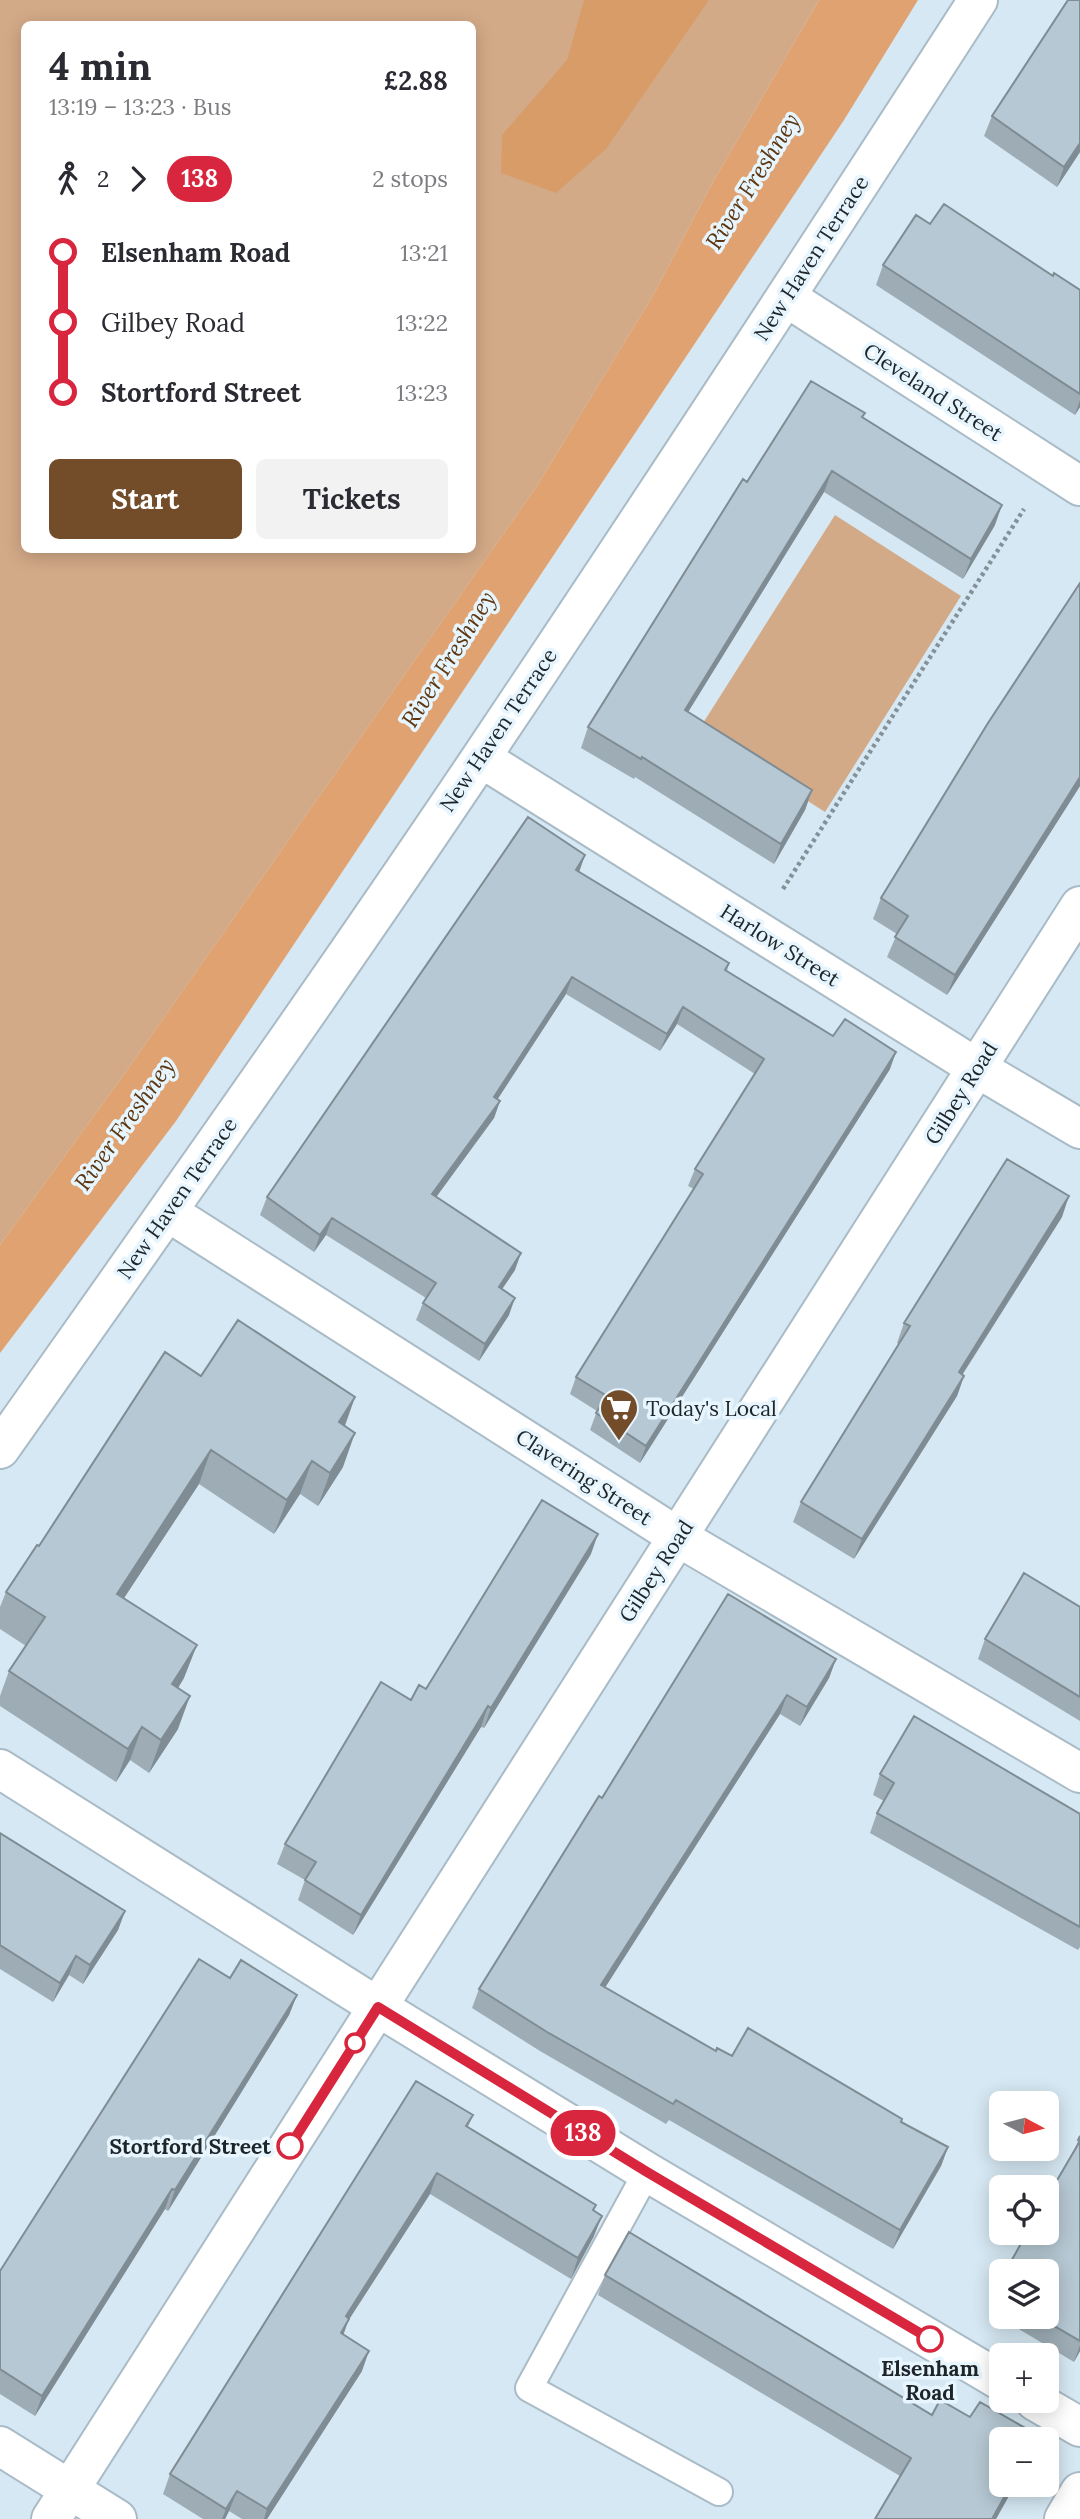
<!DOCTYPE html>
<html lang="en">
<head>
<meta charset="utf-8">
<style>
	body { margin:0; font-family:Lora,serif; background:#f2f2f3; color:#2b2b33; height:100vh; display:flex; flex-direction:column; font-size:26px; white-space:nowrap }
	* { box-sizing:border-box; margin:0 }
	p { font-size:23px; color:#7c7c81 }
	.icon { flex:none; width:38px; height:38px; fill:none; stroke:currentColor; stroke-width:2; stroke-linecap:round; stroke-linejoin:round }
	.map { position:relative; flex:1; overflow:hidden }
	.panel { position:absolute; left:21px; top:21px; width:455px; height:532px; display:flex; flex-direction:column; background:#fff; border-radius:10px; box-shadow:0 4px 18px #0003 }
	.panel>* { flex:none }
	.badge { padding:0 14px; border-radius:23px; font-size:24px; line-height:46px }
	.needle { width:46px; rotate:97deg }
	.fabs { position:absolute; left:989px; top:2091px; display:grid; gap:14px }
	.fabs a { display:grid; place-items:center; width:70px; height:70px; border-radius:10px; background:#fff; box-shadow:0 4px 18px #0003; font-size:35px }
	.map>.badge { position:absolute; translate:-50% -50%; box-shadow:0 0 0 4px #fff }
	.legs { display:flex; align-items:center; gap:10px; height:77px; padding:0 28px; font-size:23px }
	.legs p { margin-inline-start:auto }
	.summary { display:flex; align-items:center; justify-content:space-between; height:119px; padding:0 28px }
	h1 { font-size:38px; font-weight:700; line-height:52px }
	.cta { display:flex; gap:14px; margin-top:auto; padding:14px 28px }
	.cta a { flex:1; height:80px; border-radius:10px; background:#734c2a; color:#fff; font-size:28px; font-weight:700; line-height:80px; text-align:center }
	.cta a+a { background:#f2f2f3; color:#2b2b33 }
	ul { padding:0 28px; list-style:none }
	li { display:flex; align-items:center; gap:24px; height:70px; font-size:26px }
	li i { display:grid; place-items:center; width:10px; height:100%; margin:0 9px; background:currentColor }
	li i::after { content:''; width:18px; height:18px; margin:-9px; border:5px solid; border-radius:50%; background:#fff }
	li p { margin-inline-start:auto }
	li:first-child i { background:linear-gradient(#0000 50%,currentColor 0) }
	li:last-child i { background:linear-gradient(currentColor 50%,#0000 0) }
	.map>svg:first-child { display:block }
	.green { fill:#d3aa88; fill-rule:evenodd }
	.forest { fill:#d89c69 }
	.water { fill:#dfa270 }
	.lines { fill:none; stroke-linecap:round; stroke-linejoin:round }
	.lane-casing { stroke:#a9bbc6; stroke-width:30 }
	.street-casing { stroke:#a9bbc6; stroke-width:42 }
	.path { stroke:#849199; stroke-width:4.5; stroke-dasharray:3.5 3.5; stroke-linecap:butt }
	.lane { stroke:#fff; stroke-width:26 }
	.street { stroke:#fff; stroke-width:38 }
	.wall { fill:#9dacb5 }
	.shaded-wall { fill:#7f8c94 }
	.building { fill:#b6c8d3; stroke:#7f8c94; stroke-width:2 }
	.line-1-casing { stroke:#fff; stroke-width:16 }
	.line-1 { stroke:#d7263d; stroke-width:10 }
	.stop-1-dot { fill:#fff; stroke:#d7263d; stroke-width:3.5 }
	.labels { text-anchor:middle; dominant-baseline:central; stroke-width:7; stroke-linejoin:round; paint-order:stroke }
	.street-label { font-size:21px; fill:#1e2529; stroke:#e6f5fe }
	.poi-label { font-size:21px; fill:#1e2529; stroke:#e6f5fe; text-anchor:start }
	.stop-label { font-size:21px; font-weight:bold; fill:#1e2529; stroke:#e6f5fe; text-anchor:end }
	.water-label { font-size:23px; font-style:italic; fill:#5e360f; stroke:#e6f5fe }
</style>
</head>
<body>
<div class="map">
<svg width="1080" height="2519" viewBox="0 0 1080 2519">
	<rect width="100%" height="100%" fill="#d6e8f3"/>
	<!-- green -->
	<path class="green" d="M 0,0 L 819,0 L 713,182 L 652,297 L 537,486 L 125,1073 L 0,1245 ZM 24,24 L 472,24 L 472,550 L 24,550 Z
		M 835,515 L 961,596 L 825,812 L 698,731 Z"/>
	<!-- forest -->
	<path class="forest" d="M 584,0 L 709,0 L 606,149 L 556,193 L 501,173 L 502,135 L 567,60 Z"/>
	<!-- water -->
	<path class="water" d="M 819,0 L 918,0 L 844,120 L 176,1121 L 0,1353 L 0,1245 L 125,1073 L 537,486 L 652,297 L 713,182 Z"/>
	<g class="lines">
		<defs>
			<path id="lane" d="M 647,2172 L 529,2388 L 719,2492"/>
			<path id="street" d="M 786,297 L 1080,486
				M 481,758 L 977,1068 L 1080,1129
				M 168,1212 L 678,1537 L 1080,1773
				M 0,1449 C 162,1219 325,990 482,756 C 650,506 815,253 978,0
				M 0,1769 L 378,2007 L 647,2172 L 1001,2381
				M 1035,2401 L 1080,2427
				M 0,2446 L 117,2519
				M 51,2519 L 1080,906
				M 1064,2519 L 1080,2492"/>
		</defs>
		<!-- lane casing -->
		<use href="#lane" class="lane-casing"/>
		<!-- street casing -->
		<use href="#street" class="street-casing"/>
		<!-- path -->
		<path class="path" d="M 783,889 L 1024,509"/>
		<!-- lane -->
		<use href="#lane" class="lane"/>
		<!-- street -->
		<use href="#street" class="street"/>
	</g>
	<!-- wall -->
	<path class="wall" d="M 1080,0 L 1080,152 L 1057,187 L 984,136 L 992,116 Z
		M 883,265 L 1053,276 L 1080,290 L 1080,407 L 1075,415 L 876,285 Z
		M 863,418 L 995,525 L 963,579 L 824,492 L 688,712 L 812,790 L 805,810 L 774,864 L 635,777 L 634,779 L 581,748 L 588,727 L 747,482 Z
		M 1080,786 L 947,995 L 887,957 L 897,934 L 873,919 L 881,898 Z
		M 585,855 L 579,872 L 729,963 L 727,971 L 833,1036 L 890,1069 L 640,1463 L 590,1430 L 597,1411 L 570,1394 L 576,1377 L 694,1189 L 688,1186 L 695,1169 L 755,1074 L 677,1024 L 660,1051 L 566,994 L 497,1099 L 500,1101 L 494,1118 L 436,1197 L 515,1270 L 502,1289 L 509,1315 L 479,1361 L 416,1320 L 423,1303 L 426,1298 L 326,1235 L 314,1252 L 260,1215 L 267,1197 Z
		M 1062,1217 L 963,1374 L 964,1376 L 957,1396 L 854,1559 L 793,1522 L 801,1502 L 899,1344 L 897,1343 L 904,1323 Z
		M 201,1376 L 355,1397 L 345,1426 L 343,1467 L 318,1506 L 300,1494 L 274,1534 L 199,1484 L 124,1598 L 184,1678 L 178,1688 L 178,1729 L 149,1773 L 130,1760 L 116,1782 L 0,1706 L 0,1696 L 9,1671 L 26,1646 L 0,1629 L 0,1607 L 6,1592 L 39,1546 Z
		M 591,1554 L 484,1728 L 481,1727 L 353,1935 L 298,1900 L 305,1880 L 277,1864 L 285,1844 L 411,1700 L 426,1689 Z
		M 1080,1607 L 1080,1721 L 978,1659 L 985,1639 Z
		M 836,1659 L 829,1678 L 800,1726 L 780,1714 L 605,1987 L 716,2051 L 901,2122 L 948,2147 L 941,2166 L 893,2249 L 669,2120 L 666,2124 L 540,2051 L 472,2008 L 479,1989 L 602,1798 Z
		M 880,1774 L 1080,1814 L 1080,1947 L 1078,1950 L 870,1833 L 877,1813 L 884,1801 L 873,1795 Z
		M 0,1833 L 125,1911 L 118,1930 L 83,1984 L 69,1975 L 53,2002 L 0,1969 Z
		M 230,1978 L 297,1995 L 289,2015 L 168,2211 L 165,2209 L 35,2416 L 0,2394 L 0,2271 Z
		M 473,2115 L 468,2127 L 593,2211 L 594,2236 L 571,2279 L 430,2194 L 348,2321 L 343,2335 L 362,2371 L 267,2519 L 242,2519 L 229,2511 L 225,2519 L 203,2519 L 163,2494 L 170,2474 Z
		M 1080,2136 L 1080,2351 L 1074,2362 L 1017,2328 L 1021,2317 L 1046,2317 L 1074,2151 Z
		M 605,2275 L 932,2415 L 970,2417 L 1039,2436 L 1038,2440 L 1001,2440 L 1015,2485 L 996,2519 L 875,2519 L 900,2476 L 598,2295 Z
		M 1001,2282 L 1001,2295 L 997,2293 Z"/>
	<!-- shaded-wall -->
	<path class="shaded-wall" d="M 1080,143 L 1080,152 L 1057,187 L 1064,167 Z
		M 1080,400 L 1080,407 L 1075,415 Z
		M 832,471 L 824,492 L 677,730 L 685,710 Z
		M 1002,505 L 995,525 L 963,579 L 971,559 Z
		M 1080,777 L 1080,786 L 947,995 L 955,975 Z
		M 812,790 L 805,810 L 774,864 L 781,844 Z
		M 585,855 L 579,872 L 576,870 Z
		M 572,977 L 566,994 L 488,1114 L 494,1097 Z
		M 683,1007 L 677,1024 L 660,1051 L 667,1034 Z
		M 896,1052 L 890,1069 L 640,1463 L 646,1446 Z
		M 500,1101 L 494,1118 L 426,1211 L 432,1194 Z
		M 1069,1196 L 1062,1217 L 951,1392 L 959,1372 Z
		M 332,1218 L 326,1235 L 314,1252 L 320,1235 Z
		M 521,1253 L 515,1270 L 492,1304 L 499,1287 Z
		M 515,1298 L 509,1315 L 479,1361 L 485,1344 Z
		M 964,1376 L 957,1396 L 854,1559 L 862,1539 Z
		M 355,1397 L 343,1430 L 339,1422 Z
		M 355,1433 L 343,1467 L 318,1506 L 330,1473 Z
		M 211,1450 L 199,1484 L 105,1627 L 117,1594 Z
		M 312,1461 L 300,1494 L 274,1534 L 287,1500 Z
		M 598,1534 L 591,1554 L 484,1728 L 491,1708 Z
		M 197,1645 L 184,1678 L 160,1717 L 172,1684 Z
		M 836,1659 L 829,1678 L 800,1726 L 807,1707 Z
		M 787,1695 L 780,1714 L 594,2005 L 601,1985 Z
		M 190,1696 L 178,1729 L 149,1773 L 161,1740 Z
		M 488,1706 L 481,1727 L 353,1935 L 361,1915 Z
		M 142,1727 L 130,1760 L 116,1782 L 128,1749 Z
		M 125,1911 L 118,1930 L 83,1984 L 90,1965 Z
		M 76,1956 L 69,1975 L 53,2002 L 60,1983 Z
		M 297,1995 L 289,2015 L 168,2211 L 175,2190 Z
		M 948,2147 L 941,2166 L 893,2249 L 900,2230 Z
		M 437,2173 L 430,2194 L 348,2321 L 342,2339 L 333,2354 L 346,2316 Z
		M 172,2189 L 165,2209 L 35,2416 L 42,2396 Z
		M 602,2216 L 594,2236 L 571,2279 L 578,2258 Z
		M 1080,2345 L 1080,2351 L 1074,2362 Z
		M 369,2351 L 362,2371 L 267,2519 L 264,2519 L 267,2509 Z
		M 1011,2485 L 1015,2485 L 996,2519 L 992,2519 Z
		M 237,2491 L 229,2511 L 225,2519 L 222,2519 L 226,2509 Z"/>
	<!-- building -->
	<path class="building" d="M 1068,0 L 1080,0 L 1080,143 L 1064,167 L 992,116 Z
		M 944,204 L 1053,276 L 1054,273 L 1080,290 L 1080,394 L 883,265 L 916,215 L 930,224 Z
		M 811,381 L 865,413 L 862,417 L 1002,505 L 971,559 L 832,471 L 685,710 L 812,790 L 781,844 L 642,757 L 641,759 L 588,727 L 743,479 L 747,482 Z
		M 1080,583 L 1080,777 L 955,975 L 895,937 L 908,916 L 881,898 L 988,723 Z
		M 528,817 L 585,855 L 576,870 L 729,963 L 725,970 L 833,1036 L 845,1019 L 896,1052 L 646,1446 L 596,1413 L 607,1396 L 576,1377 L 703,1174 L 695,1169 L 764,1059 L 683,1007 L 667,1034 L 572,977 L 494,1097 L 500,1101 L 432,1194 L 521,1253 L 499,1287 L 515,1298 L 485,1344 L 423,1303 L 436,1283 L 332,1218 L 320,1235 L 267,1197 Z
		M 1007,1159 L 1069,1196 L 959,1372 L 964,1376 L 862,1539 L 801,1502 L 910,1326 L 904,1323 Z
		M 238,1320 L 355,1397 L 339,1422 L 355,1433 L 330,1473 L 312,1461 L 287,1500 L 211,1450 L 117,1594 L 197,1645 L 172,1684 L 190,1696 L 161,1740 L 142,1727 L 128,1749 L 9,1671 L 45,1617 L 6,1592 L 37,1545 L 39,1546 L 165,1352 L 201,1376 Z
		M 542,1500 L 598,1534 L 491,1708 L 488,1706 L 361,1915 L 305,1880 L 316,1862 L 285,1844 L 381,1682 L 411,1700 L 419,1685 L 426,1689 Z
		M 1024,1573 L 1080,1607 L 1080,1697 L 985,1639 Z
		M 728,1594 L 836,1659 L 807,1707 L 787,1695 L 601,1985 L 716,2051 L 717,2048 L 732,2056 L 748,2028 L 902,2119 L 901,2122 L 948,2147 L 900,2230 L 676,2100 L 673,2104 L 547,2032 L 479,1989 L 599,1796 L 602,1798 Z
		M 914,1716 L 1080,1814 L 1080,1927 L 877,1813 L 894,1783 L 880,1774 Z
		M 0,1833 L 125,1911 L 90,1965 L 76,1956 L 60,1983 L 0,1945 Z
		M 199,1959 L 230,1978 L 241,1960 L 297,1995 L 175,2190 L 172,2189 L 42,2396 L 0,2369 L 0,2271 Z
		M 416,2081 L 473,2115 L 466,2126 L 596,2205 L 593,2210 L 602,2216 L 578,2258 L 437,2173 L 346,2316 L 349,2319 L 341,2333 L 369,2351 L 267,2509 L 237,2491 L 226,2509 L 170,2474 Z
		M 1080,2136 L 1080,2341 L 1039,2317 L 1046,2317 L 1046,2272 L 1005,2272 L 1027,2233 L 1046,2233 L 1046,2199 L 1080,2141 L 1078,2140 Z
		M 629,2232 L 932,2415 L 940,2400 L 970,2417 L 980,2402 L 1039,2436 L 1037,2440 L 1001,2440 L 1001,2485 L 1011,2485 L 992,2519 L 875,2519 L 911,2458 L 605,2275 Z"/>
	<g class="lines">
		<defs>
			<path id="line-1" d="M 290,2146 L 378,2007 L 647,2172 L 930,2339"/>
		</defs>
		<!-- line-1 casing -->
		<use href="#line-1" class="line-1-casing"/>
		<!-- line-1 -->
		<use href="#line-1" class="line-1"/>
	</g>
	<!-- icons -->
	<defs>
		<symbol id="supermarket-pin" viewBox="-11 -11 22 30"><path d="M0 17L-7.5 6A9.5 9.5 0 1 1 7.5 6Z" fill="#734c2a" stroke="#e6f5fe"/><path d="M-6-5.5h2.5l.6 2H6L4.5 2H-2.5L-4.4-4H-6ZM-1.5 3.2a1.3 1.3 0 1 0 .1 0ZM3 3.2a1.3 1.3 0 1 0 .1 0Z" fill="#fff"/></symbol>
	</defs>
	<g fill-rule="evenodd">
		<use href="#supermarket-pin" x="597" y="1386" width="44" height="60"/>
	</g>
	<!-- markers -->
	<g class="stop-1-dot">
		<circle cx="355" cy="2043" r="9"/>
		<circle cx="290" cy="2146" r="12"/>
		<circle cx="930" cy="2339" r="12"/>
	</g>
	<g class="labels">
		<!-- street labels -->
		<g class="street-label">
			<text transform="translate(811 258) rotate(-57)">New Haven Terrace</text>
			<text transform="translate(933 392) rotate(33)">Cleveland Street</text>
			<text transform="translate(498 730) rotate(-56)">New Haven Terrace</text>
			<text transform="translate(780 945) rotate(32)">Harlow Street</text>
			<text transform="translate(961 1093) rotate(-58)">Gilbey Road</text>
			<text transform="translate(177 1198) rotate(-55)">New Haven Terrace</text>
			<text transform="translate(584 1477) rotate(33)">Clavering Street</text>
			<text transform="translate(656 1571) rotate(-57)">Gilbey Road</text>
		</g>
		<!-- poi labels -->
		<g class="poi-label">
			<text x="646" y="1408">Today's Local</text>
		</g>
		<!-- stop labels -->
		<g class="stop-label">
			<text x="271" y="2146">Stortford Street</text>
			<text x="930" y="2368" text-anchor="middle">Elsenham<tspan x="930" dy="24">Road</tspan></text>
		</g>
		<!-- water labels -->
		<g class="water-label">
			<text transform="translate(752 181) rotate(-58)">River Freshney</text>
			<text transform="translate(448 659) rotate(-58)">River Freshney</text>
			<text transform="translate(124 1124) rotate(-55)">River Freshney</text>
		</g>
	</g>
</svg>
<div class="fabs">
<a><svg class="needle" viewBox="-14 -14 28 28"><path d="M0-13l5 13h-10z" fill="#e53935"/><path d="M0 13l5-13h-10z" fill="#7c7c81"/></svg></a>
<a><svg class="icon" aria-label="locate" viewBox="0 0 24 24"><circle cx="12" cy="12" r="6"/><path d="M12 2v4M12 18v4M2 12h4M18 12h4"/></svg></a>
<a><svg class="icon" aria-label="layers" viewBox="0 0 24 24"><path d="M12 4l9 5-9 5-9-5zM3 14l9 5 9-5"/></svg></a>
<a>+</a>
<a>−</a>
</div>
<b class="badge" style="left:583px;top:2133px;background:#d7263d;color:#fff">138</b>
<section class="panel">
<div class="summary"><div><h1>4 min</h1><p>13:19 – 13:23 · Bus</p></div><b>£2.88</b></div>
<div class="legs"><svg class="icon" aria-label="walk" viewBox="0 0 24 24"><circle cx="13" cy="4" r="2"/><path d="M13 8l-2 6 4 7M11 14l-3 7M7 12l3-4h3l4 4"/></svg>2<svg class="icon" aria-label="forward" viewBox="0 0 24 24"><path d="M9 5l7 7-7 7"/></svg><b class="badge" style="background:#d7263d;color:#fff">138</b><p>2 stops</p></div>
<ul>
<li><i style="color:#d7263d"></i><b>Elsenham Road</b><p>13:21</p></li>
<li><i style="color:#d7263d"></i><span>Gilbey Road</span><p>13:22</p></li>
<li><i style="color:#d7263d"></i><b>Stortford Street</b><p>13:23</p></li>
</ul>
<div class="cta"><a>Start</a><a>Tickets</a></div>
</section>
</div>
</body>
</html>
